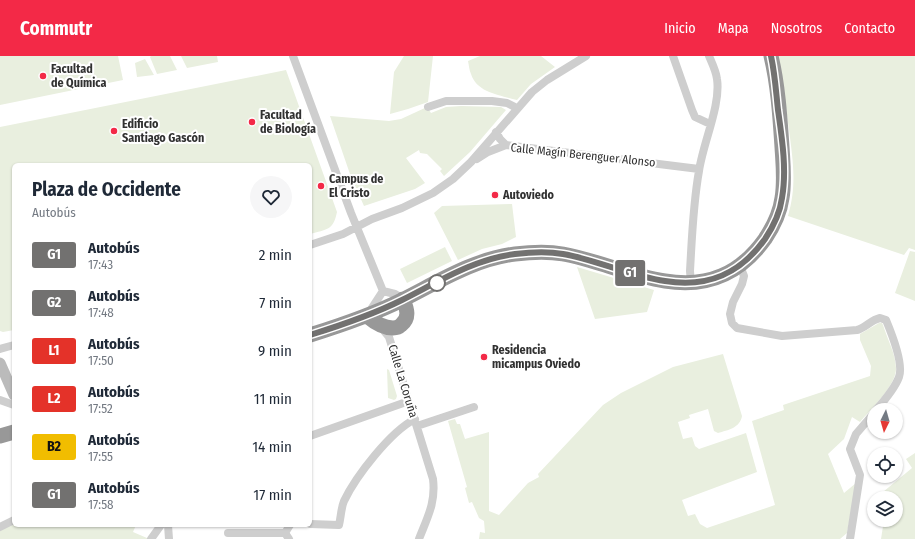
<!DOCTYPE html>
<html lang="es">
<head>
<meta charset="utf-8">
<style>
	body { margin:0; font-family:"Fira Sans Condensed",sans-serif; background:#f6f6f7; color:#1f2937; height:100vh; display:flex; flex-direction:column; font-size:15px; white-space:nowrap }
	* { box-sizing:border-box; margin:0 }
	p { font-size:13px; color:#747a83 }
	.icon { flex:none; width:22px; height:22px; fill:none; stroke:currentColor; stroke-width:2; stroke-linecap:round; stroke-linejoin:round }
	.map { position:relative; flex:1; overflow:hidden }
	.sheet { position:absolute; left:12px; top:107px; width:300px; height:364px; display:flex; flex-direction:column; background:#fff; border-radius:6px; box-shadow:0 1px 3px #0004 }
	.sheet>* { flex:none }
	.badge { padding:0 8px; border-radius:3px; font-size:14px; line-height:26px }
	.needle { width:26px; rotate:185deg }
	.tools { position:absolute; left:867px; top:347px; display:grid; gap:8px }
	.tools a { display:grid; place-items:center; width:36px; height:36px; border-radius:50%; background:#fff; box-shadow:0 1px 3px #0004; font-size:20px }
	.map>.badge { position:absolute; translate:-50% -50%; box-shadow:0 0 0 2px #fff }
	.round { display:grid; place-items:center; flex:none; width:42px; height:42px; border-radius:21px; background:#f6f6f7 }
	.summary { display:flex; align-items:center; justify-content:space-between; height:68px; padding:0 20px }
	h1 { font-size:19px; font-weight:700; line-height:30px }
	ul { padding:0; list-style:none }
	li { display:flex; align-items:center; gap:12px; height:48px; padding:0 20px }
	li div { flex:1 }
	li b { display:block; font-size:15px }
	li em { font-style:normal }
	li .badge { min-width:44px; font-weight:700; text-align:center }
	header { display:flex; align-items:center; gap:24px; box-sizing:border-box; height:56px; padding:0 20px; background:#f32947; color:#fff }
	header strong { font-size:19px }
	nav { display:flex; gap:22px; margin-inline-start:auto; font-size:14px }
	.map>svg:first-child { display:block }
	.green { fill:#e9efdf }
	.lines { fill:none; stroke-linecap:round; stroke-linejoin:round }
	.street { stroke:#cecece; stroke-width:8 }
	.secondary { stroke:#bbb; stroke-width:11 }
	.highway { stroke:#989898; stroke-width:15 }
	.line-casing { stroke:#fff; stroke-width:9 }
	.line { stroke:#727170; stroke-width:6 }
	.poi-dot { fill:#f32947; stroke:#fff; stroke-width:1.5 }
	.stop-dot { fill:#fff; stroke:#727170; stroke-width:2 }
	.labels { text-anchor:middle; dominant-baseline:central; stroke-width:4; stroke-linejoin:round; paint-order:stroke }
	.poi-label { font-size:12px; font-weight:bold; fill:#313131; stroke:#fff; text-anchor:start }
	.street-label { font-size:12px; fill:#313131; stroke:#fff }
</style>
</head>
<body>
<header>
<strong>Commutr</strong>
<nav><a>Inicio</a><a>Mapa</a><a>Nosotros</a><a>Contacto</a></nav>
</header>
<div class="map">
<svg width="915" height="483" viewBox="0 0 915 483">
	<rect width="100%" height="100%" fill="#fff"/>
	<!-- green -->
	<path class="green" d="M 0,0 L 118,0 L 123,24 L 0,49 Z
		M 151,0 L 170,0 L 177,14 L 157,18 L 150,1 Z
		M 181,0 L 217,0 L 218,6 L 187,12 Z
		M 404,0 L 433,0 L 428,46 L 408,53 L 390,58 L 394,16 Z
		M 480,0 L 541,0 L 555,11 L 531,28 L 517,44 C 500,39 477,37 471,18 C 469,14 469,9 468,5 Z
		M 778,0 L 915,0 L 915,194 L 909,192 L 904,199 L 788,160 C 797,129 793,105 789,74 C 786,49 782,25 778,0 Z
		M 145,3 L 154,19 L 137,21 L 135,7 Z
		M 286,14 L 337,156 C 333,175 327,173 310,178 L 310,109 L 14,109 L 14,274 L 3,276 L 0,275 L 0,71 Z
		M 461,50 L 501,51 L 506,54 L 470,96 L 444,120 L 440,115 L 442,113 L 427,98 L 420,97 L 419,94 L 406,102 L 425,127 L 415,133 L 364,150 L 351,121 L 330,60 L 389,65 L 401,63 L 427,51 L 431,57 L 446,51 Z
		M 512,148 L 516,181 L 502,188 L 482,193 L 458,204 L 434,157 L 442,150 Z
		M 445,191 L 452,205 L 407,227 L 400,213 Z
		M 910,195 L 915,196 L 915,245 L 895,237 Z
		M 577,211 L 654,234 L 647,256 L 595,263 Z
		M 879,267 L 882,267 L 883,269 C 887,282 896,299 896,312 C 897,328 871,353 860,366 L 852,361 L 844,383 L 828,398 L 844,437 L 856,427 L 847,477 L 840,483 L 479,483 L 480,476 L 485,477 L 484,465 L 479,462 L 472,446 L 469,447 L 465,432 L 467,431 L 448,365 L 455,363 L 457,368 L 460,368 L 465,383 L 489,376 L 489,455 L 499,459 L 528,427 L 539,421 L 538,418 L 603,349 L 621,337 L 673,311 L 723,298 L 742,360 C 740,372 728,374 718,377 L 714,375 L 708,353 L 689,359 L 690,362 L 678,366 L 683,383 L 692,381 L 695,390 L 699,393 L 746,377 L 757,416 L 682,444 L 688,460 L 695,458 L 700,468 L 707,472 L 775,449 L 752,365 L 784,354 L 783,349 L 870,320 L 871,310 L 860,284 L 860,278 Z
		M 387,313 L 389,314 L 397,340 L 396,343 L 394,344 L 388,342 Z
		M 915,397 L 915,483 L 881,483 L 884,464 L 896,464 L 896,442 L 888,442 L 883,436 L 912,412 L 906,403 Z
		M 14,467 L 14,469 L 136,469 L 133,476 L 147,482 L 147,483 L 0,483 L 0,473 Z"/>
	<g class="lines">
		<!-- street -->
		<path class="street" d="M 293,0 L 351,157 L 383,235
			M 673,0 L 692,54 L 695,61 L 710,68
			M 428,51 L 446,45 L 492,45 L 507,47 L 517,52
			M 496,76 L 500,83 L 506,89
			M 477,103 L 488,96 L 506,89 L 699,113
			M 310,189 L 343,178 L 372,163 L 402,152 L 433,137 L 453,123 L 471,106 L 532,36 L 547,24 L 586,0
			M 740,210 L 744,220 L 742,228 L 733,246 L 730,258 L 732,267 L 737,272 L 782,280 L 857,274 C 865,272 871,264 880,262 L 886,264 C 891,276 904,308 899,321 C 895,332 884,345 876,354
			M 691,227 L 690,215 C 692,181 693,148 699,115 C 703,87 721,49 717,23 C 716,15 712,7 709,0
			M 383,235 L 395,238 L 403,243
			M 368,258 L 383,235
			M 380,270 L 389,281 L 433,423 C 436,447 427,462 419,483
			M 0,293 L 14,289
			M 0,344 L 14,349
			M 417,370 L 474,351
			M 310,380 L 409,345
			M 310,468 L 339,469 C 341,461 341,452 344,445 C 356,420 390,376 415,363
			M 168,469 L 169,483
			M 0,471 L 14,464
			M 228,477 L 285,477 L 289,483
			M 285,477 L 290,469
			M 151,483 L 161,469
			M 850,483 L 860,419 L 850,393 L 856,378 L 874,357"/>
		<!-- secondary -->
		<path class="secondary" d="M 0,307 L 14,339"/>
		<!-- highway -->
		<path class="highway" d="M 367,260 C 374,266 383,272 393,272 C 396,272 399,271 401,269 C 410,262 407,253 403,243
			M 310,279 C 342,269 372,259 402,244 C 438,226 474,203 515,198 C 531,196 547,195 563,198 C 597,204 630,220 665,225 C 708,232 740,218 765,183 C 773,171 780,157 782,142 C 785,125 783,108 782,91 C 780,61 778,29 771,0
			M 0,380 L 14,376"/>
	</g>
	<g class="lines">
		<defs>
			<path id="line" d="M 310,279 C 342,269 372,259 402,244 C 438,226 474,203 515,198 C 531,196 547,195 563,198 C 597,204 630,220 665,225 C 708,232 740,218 765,183 C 773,171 780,157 782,142 C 787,114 782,82 778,54 C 776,36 775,18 771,0"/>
		</defs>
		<!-- line casing -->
		<use href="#line" class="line-casing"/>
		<!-- line -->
		<use href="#line" class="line"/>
	</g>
	<!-- markers -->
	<g class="poi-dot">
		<circle cx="43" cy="20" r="4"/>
		<circle cx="252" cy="66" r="4"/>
		<circle cx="114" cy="75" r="4"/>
		<circle cx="321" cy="130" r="4"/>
		<circle cx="495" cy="139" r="4"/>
		<circle cx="484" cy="301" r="4"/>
	</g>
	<circle class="stop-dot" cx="437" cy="227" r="8"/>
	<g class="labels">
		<!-- poi labels -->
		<g class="poi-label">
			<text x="51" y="13">Facultad<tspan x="51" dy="14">de Química</tspan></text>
			<text x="260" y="59">Facultad<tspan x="260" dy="14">de Biología</tspan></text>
			<text x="122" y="68">Edificio<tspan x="122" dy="14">Santiago Gascón</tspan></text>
			<text x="329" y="123">Campus de<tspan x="329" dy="14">El Cristo</tspan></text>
			<text x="503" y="139">Autoviedo</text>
			<text x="492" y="294">Residencia<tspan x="492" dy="14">micampus Oviedo</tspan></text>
		</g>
		<!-- street labels -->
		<g class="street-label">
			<text transform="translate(583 99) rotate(6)">Calle Magín Berenguer Alonso</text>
			<text transform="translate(403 325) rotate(73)">Calle La Coruña</text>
		</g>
	</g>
</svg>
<div class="tools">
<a><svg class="needle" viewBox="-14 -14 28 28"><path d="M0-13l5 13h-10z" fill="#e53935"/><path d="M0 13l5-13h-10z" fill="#747a83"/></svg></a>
<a><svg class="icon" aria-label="locate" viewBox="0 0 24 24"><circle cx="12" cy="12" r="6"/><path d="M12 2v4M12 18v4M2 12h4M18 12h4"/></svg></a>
<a><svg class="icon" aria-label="layers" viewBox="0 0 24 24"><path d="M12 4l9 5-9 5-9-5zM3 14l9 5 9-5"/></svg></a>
</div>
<b class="badge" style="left:630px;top:217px;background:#727170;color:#fff">G1</b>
<section class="sheet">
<div class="summary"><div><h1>Plaza de Occidente</h1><p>Autobús</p></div><a class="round"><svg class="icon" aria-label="heart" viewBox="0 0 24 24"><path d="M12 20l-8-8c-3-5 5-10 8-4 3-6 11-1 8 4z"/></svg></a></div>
<ul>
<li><span class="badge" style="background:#727170;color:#fff">G1</span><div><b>Autobús</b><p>17:43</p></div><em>2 min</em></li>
<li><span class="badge" style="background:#727170;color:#fff">G2</span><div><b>Autobús</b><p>17:48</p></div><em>7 min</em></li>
<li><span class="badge" style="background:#e43229;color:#fff">L1</span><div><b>Autobús</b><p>17:50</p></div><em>9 min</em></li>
<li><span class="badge" style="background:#e43229;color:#fff">L2</span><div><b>Autobús</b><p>17:52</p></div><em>11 min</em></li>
<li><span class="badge" style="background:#f1bd00;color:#111">B2</span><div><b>Autobús</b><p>17:55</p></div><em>14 min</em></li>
<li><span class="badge" style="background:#727170;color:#fff">G1</span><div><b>Autobús</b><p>17:58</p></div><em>17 min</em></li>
</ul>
</section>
</div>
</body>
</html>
